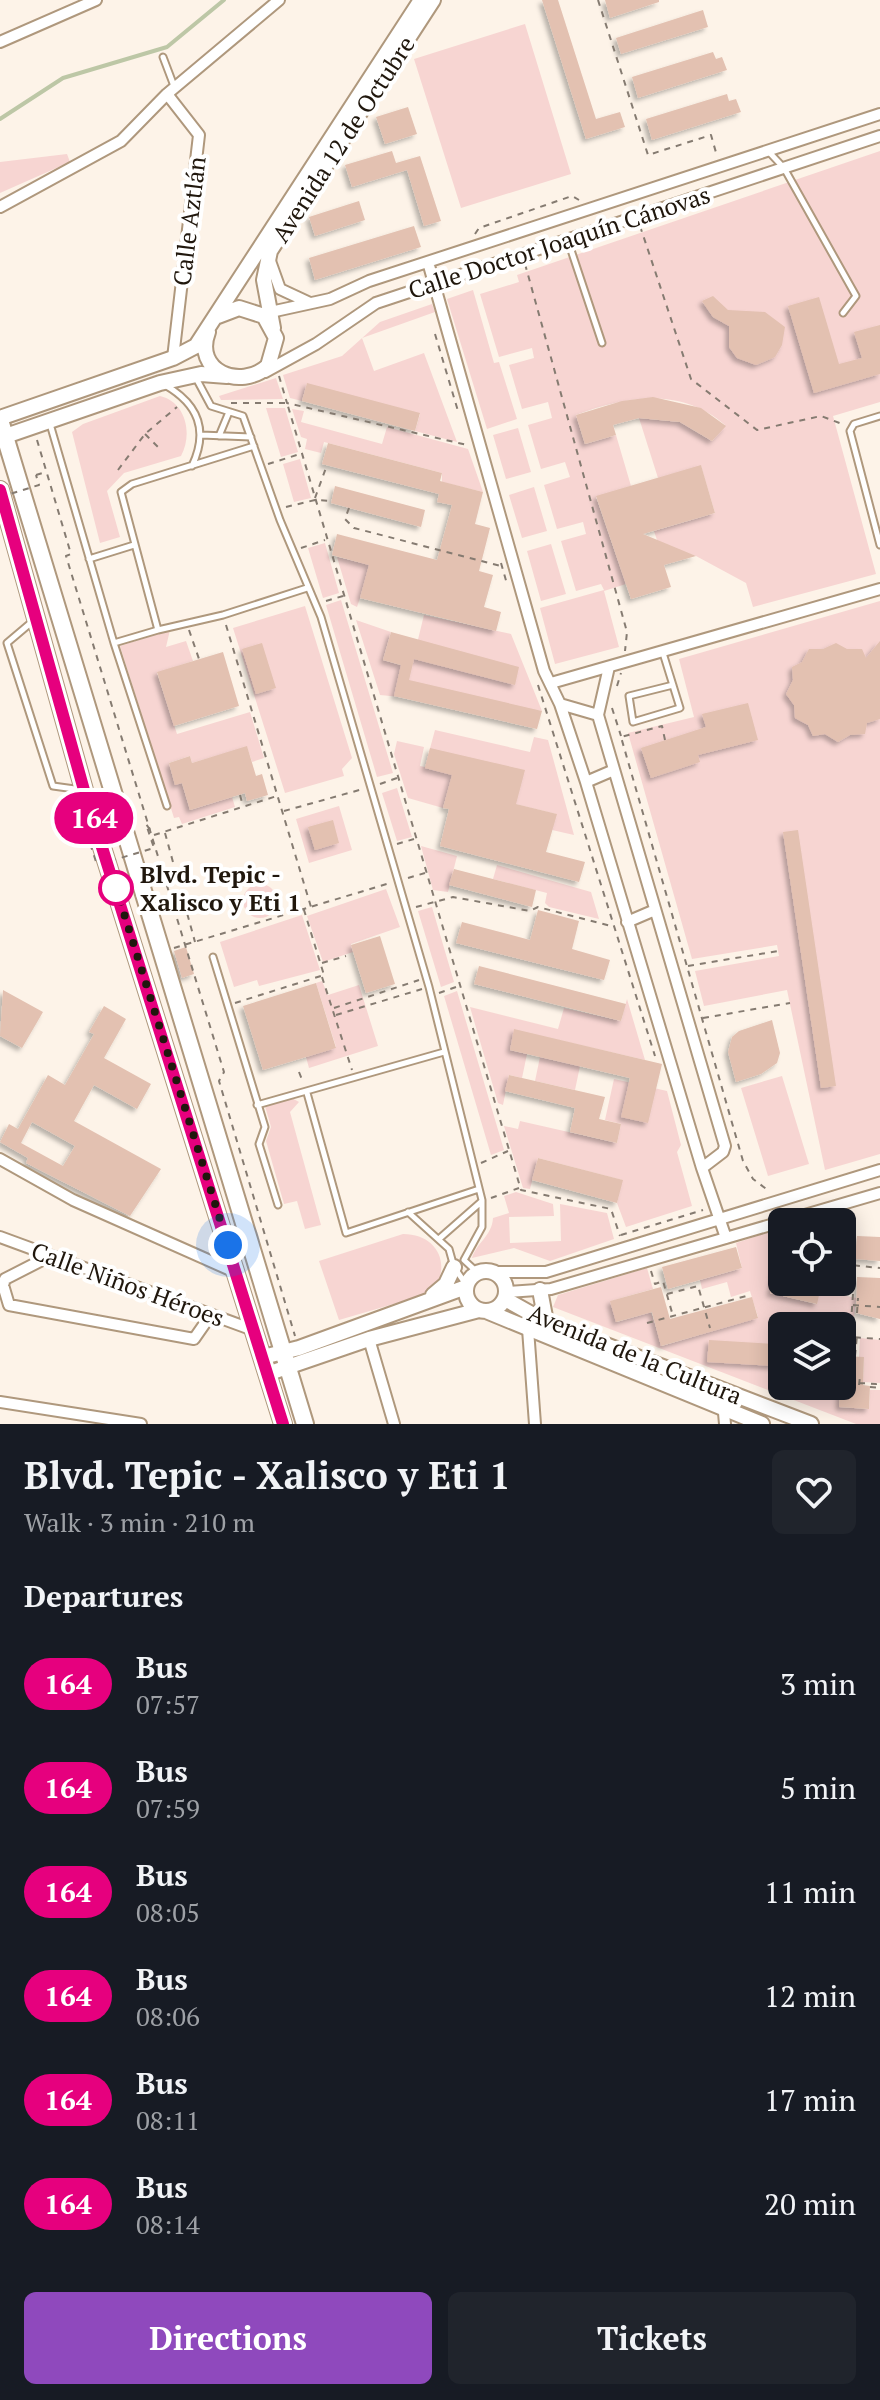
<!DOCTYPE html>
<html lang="en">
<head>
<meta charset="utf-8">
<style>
	body { margin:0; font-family:"PT Serif",serif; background:#20242c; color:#f1f3f6; height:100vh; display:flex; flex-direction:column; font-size:30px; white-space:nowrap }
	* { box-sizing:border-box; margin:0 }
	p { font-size:26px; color:#9ea1a6 }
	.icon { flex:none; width:44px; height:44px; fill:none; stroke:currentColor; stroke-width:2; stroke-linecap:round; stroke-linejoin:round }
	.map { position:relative; height:1424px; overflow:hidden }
	.side { display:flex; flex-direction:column; background:#171b24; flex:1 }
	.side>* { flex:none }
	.badge { padding:0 16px; border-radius:26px; font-size:28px; line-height:52px }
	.buttons { position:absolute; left:768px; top:1208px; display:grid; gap:16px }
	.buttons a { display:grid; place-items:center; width:88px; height:88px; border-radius:12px; background:#171b24; box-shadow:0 4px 20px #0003; font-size:40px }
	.you { position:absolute; width:40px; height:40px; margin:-20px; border:6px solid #fff; border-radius:50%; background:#1a73e8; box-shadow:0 0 0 12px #1a73e833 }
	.map>.badge { position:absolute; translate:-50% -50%; box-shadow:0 0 0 4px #fff }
	h2 { padding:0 24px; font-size:30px; line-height:72px }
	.round { display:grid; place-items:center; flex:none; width:84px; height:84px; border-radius:12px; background:#20242c }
	.headline { display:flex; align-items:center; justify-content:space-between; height:136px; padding:0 24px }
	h1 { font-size:38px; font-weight:700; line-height:60px }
	.button { display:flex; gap:16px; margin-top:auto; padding:16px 24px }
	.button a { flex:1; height:92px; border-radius:12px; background:#8f49bd; color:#fff; font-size:32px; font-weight:700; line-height:92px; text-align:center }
	.button a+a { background:#20242c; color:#f1f3f6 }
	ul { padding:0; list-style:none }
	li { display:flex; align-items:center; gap:24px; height:104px; padding:0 24px }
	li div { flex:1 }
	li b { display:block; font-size:30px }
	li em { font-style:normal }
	li .badge { min-width:88px; font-weight:700; text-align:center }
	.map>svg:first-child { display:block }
	.green { fill:#f7d5d2 }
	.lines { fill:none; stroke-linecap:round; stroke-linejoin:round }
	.stream { stroke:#bdc7a6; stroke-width:4 }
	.building { fill:#e3c1b1; fill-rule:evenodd; filter:url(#shadow) }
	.lane-casing { stroke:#af987d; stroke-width:9 }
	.street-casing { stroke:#af987d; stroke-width:14 }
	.secondary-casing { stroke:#af987d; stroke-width:18 }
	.primary-casing { stroke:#af987d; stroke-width:20 }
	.path { stroke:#857b71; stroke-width:2; stroke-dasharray:6 6; stroke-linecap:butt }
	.lane { stroke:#fff; stroke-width:5 }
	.street { stroke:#fff; stroke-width:10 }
	.secondary { stroke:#fff; stroke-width:14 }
	.primary { stroke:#fff; stroke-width:16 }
	.path-bridge { stroke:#857b71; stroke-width:2; stroke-dasharray:6 6; stroke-linecap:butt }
	.line-casing { stroke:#fff; stroke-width:18 }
	.line { stroke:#e6007e; stroke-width:12 }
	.walk { stroke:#20170d; stroke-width:8; stroke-dasharray:0 14.4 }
	.stop-dot { fill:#fff; stroke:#e6007e; stroke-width:4 }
	.labels { text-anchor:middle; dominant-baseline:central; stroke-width:8; stroke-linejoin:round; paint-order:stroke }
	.street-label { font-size:24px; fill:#20170d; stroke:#fff }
	.stop-label { font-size:24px; font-weight:bold; fill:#20170d; stroke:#fff; text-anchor:start }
</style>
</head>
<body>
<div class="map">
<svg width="880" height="1424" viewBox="0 0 880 1424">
	<defs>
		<filter id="shadow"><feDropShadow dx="-3.5" dy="3.5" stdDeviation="2" flood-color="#0004"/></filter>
	</defs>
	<rect width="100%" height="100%" fill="#fdf3e8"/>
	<!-- green -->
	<path class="green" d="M 525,24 L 571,174 L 461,208 L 414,59 Z
		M 880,151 L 880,402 L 833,416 L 876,574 L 753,607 L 746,583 L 696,556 L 658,543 L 654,531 L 715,513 L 701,466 L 658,478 L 639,418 L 680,422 L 712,441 L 725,425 C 681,387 627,396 576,415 L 585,444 L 616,435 L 631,486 L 596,497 L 626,584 L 604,591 L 619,647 L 555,664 L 540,608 L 604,590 L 601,584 L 576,591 L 561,541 L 586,534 L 583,522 L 557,529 L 544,485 L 570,477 L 565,462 L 541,469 L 528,425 L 552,418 L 548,402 L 522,409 L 509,365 L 534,358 L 532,348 L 499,357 L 480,294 L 519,282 L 517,275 Z
		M 67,154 L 70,162 L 0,193 L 0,162 Z
		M 473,290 L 494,363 L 499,362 L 517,419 L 487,429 L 447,299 Z
		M 432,304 L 435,312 L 362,338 L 374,371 L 424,353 L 457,442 L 415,431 L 420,414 L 307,384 L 302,401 L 290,398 L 283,375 L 342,356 L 380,322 Z
		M 276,378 L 283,399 L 221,400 L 219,396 Z
		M 160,396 C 186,402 193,434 181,456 L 124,473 L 107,491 L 120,537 L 100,543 L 72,432 L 83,424 Z
		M 266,408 L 285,408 L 298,452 L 281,457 Z
		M 292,409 L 304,411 L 301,422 L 382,444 L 387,427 L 468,449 L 483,492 L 442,482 L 442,473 L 328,443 L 324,442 L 321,453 L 305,449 L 307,439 L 301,437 Z
		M 518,428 L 531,472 L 506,479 L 493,435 Z
		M 300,459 L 311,498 L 294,502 L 283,464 Z
		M 534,487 L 547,531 L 522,538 L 509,495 Z
		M 325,543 L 339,593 L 323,598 L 308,548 Z
		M 551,544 L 566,594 L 541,601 L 527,551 Z
		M 337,557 L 371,565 L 357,607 L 351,604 Z
		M 341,600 L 393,773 L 377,777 L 326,605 Z
		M 880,601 L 880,1154 L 825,1170 L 787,990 L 704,1006 L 695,971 L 779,956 L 777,945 L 692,959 L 628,733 L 694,717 L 679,659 Z
		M 305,606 L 352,758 L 342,769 L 344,776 L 285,793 L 233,628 Z
		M 424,615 L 511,634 L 542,711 L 380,695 L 356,620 L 391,632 L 383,660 L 411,668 Z
		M 170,630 L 166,647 L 186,641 L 193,661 L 157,673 L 177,734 L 250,712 L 264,758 L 252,762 L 247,747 L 192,763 L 190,756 L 169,763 L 175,784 L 182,783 L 190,810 L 232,797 L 235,807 L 182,824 L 179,817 L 174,818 L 120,646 Z
		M 435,730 L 530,752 L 534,737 L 548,740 L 574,835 L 552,830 L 556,814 L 449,788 L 443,808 L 408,798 L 394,754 L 397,741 L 424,747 L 420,766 L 425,767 Z
		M 397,788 L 412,837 L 397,841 L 382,793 Z
		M 339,806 L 352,850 L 309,863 L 296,819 Z
		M 421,846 L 457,856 L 448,892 L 433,890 Z
		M 497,865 L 591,892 L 599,919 L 549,907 L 545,903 L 547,893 L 493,879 Z
		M243 901a17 17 0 1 1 34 0a17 17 0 1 1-34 0Z
		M 386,889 L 400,927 L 351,944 L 353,952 L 323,962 L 307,916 Z
		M 432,907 L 454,982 L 441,987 L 418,911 Z
		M 302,915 L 320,970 L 259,986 L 257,980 L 234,987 L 220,942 Z
		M 322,981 L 328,995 L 359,985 L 378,1046 L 309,1068 L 306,1057 L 336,1047 L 316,983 Z
		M 457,991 L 504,1150 L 491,1155 L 444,996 Z
		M 627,999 L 645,1060 L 515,1030 L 510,1050 L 527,1054 L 522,1078 L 509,1075 L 503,1105 L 498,1103 L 470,1007 L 558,1029 L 564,1008 L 621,1021 Z
		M 540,1057 L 580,1066 L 575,1090 L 535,1081 Z
		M 782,1076 L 809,1164 L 768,1176 L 741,1088 Z
		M 614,1079 L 667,1091 L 681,1145 L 677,1152 L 692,1206 L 626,1227 L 617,1203 L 622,1180 L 538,1158 L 530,1189 L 523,1188 L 504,1126 L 518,1129 L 520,1121 L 617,1143 L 621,1124 L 605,1120 Z
		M 292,1098 L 299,1102 L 290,1112 L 321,1225 L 305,1229 L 297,1201 L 284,1204 L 266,1141 L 271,1127 L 265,1106 Z
		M 516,1192 L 553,1204 L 554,1216 L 509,1217 L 510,1243 L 561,1241 L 560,1204 L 607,1213 L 614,1239 L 550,1261 L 514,1248 L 472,1258 C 477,1242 492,1236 493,1218 L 509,1213 L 504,1196 Z
		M 782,1228 L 782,1261 L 770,1293 L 816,1304 L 822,1282 L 835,1282 L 847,1296 L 856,1298 L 853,1329 L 798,1321 L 797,1326 L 782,1326 L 782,1386 L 840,1386 L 839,1407 L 869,1409 L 870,1390 L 880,1390 L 880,1424 L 856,1424 L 553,1307 L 558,1295 L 647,1268 L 653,1289 L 611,1301 L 617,1322 L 651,1312 L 662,1346 L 758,1317 L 750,1291 L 731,1297 L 727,1282 L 702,1289 L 700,1280 L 742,1268 L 736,1243 Z
		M 403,1234 C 438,1234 453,1266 431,1293 L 339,1320 L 319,1261 Z
		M 860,1338 L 880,1340 L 880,1383 L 863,1382 L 864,1357 L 859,1357 Z"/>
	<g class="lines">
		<!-- stream -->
		<path class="stream" d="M 0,119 L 63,78 L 167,47 L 224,0"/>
	</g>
	<!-- building -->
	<path class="building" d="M 542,0 L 558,0 L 596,119 L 620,112 L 625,127 L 586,139 Z
		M 605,0 L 659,0 L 659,2 L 610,18 Z
		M 703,10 L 708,27 L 621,54 L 616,38 Z
		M 713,52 L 716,59 L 722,57 L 727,70 L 638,98 L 632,77 Z
		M 727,94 L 729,101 L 736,99 L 741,112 L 652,140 L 646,119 Z
		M 408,107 L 417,134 L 385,144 L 376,117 Z
		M 392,151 L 396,163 L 420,156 L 441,221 L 424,226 L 407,170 L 352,187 L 345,165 Z
		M 359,201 L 365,220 L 315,236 L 309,217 Z
		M 414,226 L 421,247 L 315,280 L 309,258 Z
		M 713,296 L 728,310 L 765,312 L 785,327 L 782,345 L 775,357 L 756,365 L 737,358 L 729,347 L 729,326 L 713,317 L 702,301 Z
		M 819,297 L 839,364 L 862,358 L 854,332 L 880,325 L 880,374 L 814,393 L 788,306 Z
		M 307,383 L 420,413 L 415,431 L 302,401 Z
		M 653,397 L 701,408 L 726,426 L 712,441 L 680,422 L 639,418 L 613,425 L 616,435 L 585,444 L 576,415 L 622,401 Z
		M 328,443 L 442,473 L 440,481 L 483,492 L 475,524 L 490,528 L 479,571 L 493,575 L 484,607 L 501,612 L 496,631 L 360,598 L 369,565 L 332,555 L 337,534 L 437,560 L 452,505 L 437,502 L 439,494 L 322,464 Z
		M 701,465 L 715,513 L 643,534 L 696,556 L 664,565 L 671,587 L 631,599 L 596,496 Z
		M 335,486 L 425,510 L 421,527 L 331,503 Z
		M 391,632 L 519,667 L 515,685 L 414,659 L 409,680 L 542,711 L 537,729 L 394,696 L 401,665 L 383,660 Z
		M 880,641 L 880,719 L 867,723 L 865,734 L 850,735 L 838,742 L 825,734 L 813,736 L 808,725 L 795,718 L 794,705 L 786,694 L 793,680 L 792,667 L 802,662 L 809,649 L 823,649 L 836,643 L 847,649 L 862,649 L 866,658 Z
		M 262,643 L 276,688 L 256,694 L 242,649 Z
		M 223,652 L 239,706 L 174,726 L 157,672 Z
		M 748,703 L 758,740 L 698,755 L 700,762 L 651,778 L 641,748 L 706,727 L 702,714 Z
		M 247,746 L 256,776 L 262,774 L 268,795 L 247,801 L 245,793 L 190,810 L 182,783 L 175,785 L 169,763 L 190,756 L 192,763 Z
		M 430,748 L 525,770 L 516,804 L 557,814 L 546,852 L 585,862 L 579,882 L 440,846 L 449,809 L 443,808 L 452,775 L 425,768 Z
		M 333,820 L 339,843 L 315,850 L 308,827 Z
		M 798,830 L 836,1086 L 821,1088 L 783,832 Z
		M 454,869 L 536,890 L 532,907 L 449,885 Z
		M 538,910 L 579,921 L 572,949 L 610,960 L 604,980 L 456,943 L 462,922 L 530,940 Z
		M 380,936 L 395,984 L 366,993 L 351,945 Z
		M 186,947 L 194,974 L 182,978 L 174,951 Z
		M 479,966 L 626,1004 L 621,1021 L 474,984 Z
		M 316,983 L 336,1048 L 263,1070 L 243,1006 Z
		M 3,990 L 43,1012 L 22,1048 L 0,1036 Z
		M 104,1006 L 126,1019 L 104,1058 L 151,1084 L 137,1109 L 94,1085 L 74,1121 L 161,1169 L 130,1216 L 26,1163 L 28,1158 L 0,1142 L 9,1124 L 18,1129 L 48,1075 L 65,1085 L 94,1034 L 89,1032 ZM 32,1122 L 75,1146 L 63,1166 L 21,1143 Z
		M 772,1020 L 780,1053 L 777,1063 L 761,1074 L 736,1082 L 728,1052 L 732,1037 L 739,1031 Z
		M 514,1029 L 662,1064 L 648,1123 L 621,1117 L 630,1078 L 510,1050 Z
		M 509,1075 L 605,1097 L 599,1119 L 621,1124 L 617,1143 L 570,1132 L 575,1108 L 505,1091 Z
		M 538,1158 L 623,1180 L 617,1203 L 532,1180 Z
		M 857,1236 L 880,1237 L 880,1261 L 855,1259 Z
		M 736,1247 L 742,1268 L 668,1289 L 662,1267 Z
		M 778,1257 L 782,1258 L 782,1282 L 822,1282 L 817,1304 L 770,1293 Z
		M 857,1277 L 880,1278 L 880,1319 L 856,1313 Z
		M 661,1287 L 670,1319 L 752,1297 L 758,1318 L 661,1346 L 652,1312 L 616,1322 L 610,1301 Z
		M 709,1340 L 775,1344 L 774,1366 L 707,1362 Z
		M 842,1356 L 864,1357 L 863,1385 L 870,1386 L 869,1409 L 839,1407 Z"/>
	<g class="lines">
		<defs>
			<path id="lane" d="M 163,57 L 174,86
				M 768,151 L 784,168 L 856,296 L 843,313
				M 568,241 L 602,343
				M 196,378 L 211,406 L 243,416 L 280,520 L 321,617 L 429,987 L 482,1200 L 482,1227 L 464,1260 L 477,1272
				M 165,385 C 198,404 209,430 192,466
				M 880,416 L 854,424 L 850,431 L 880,545
				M 50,424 L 114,643 L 167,806
				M 201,435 L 251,437
				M 219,436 L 229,412
				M 89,559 L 134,545
				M 33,621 L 7,643 L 53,786 L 82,790
				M 158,630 L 223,615 L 307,588
				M 114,643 L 158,630 L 121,492 L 132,484 L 254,446
				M 663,653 L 680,708 L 633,722 L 629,696 L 673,685
				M 213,957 L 265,1127 L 259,1144 L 278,1205
				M 307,1093 L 346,1233 L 479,1189
				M 257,1105 L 444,1052
				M 408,1212 L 449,1249 L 454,1267 L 465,1283
				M 440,1238 L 481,1202"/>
			<path id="street" d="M 0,42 L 96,0
				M 167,94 L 199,135 L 173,358
				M 0,207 L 121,141 L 167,94 L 279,0
				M 270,261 L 280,289 L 310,303
				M 428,262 L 544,671 L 560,704 L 586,782 L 702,1168 L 723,1152 L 725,1146 L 598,715 L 560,704
				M 266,313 L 330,299 L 369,281 L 880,114
				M 265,372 L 316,344 L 376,303 L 880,136
				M 551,683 L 880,589
				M 598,715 L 609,667
				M 586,782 L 614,770
				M 627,922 L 655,910
				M 0,1159 L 73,1200 L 235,1272
				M 702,1168 L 726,1238
				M 0,1237 L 256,1331
				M 50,1256 L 5,1279 L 3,1285 L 9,1305 L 194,1339 L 210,1316
				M 496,1272 L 546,1272 L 880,1170
				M 507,1292 L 551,1289 L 880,1193
				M 528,1329 L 535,1424
				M 369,1339 L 394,1424
				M 722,1390 L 725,1424
				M 0,1402 L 141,1424"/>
			<path id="secondary" d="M 273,328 L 264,280 L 270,251 L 433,0
				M 208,332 C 193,371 240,391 268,366 L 276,338 L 264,316 L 239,308 L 218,316
				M 0,418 L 173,358 L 196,346 L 421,0
				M 0,438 L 160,383 L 201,374 L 227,376
				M466 1291a20 20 0 1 1 40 0a20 20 0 1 1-40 0Z
				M 540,1290 L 546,1322
				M 433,1295 L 446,1284 L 454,1267
				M 505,1299 L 546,1322 L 811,1424
				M 486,1311 L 762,1424
				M 263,1357 L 299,1348 L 466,1287
				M 267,1374 L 369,1339 L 479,1310"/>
			<path id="primary" d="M 0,420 L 305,1424
				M 0,490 L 84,790 L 283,1424"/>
		</defs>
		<!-- lane casing -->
		<use href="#lane" class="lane-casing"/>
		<!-- street casing -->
		<use href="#street" class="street-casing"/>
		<!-- secondary casing -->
		<use href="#secondary" class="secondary-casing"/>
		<!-- primary casing -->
		<use href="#primary" class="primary-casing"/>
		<!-- path -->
		<path class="path" d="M 598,0 L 648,155 L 711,135 L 717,156
			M 640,226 L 691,379 L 757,430 L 821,416 L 842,424
			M 475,234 L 479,228 L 572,196 L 579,200
			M 525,264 L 627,632 L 625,651
			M 435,334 L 458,411
			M 279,376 L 287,403 L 467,445
			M 231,403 L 287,403 L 521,1190 L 611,1209 L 620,1236
			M 145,434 L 158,447
			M 37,440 L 71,554 L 66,556 L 224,1072 L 219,1081 L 295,1336
			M 268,464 L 300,454
			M 118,470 L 145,434 L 177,407
			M 36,475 L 46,472
			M 315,498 L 327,465
			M 286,507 L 315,500 L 332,501
			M 349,508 L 345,519 L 354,528 L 501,566
			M 301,548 L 325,540
			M 501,563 L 507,584
			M 326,601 L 343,596
			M 226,625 L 311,907
			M 189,630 L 199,659
			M 538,685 L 655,1056
			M 617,686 L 621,673
			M 612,708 L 621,736
			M 665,740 L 662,726 L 621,737 L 743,1161 L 753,1179 L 769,1191
			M 380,784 L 397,778
			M 240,795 L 243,806
			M 284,811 L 363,789
			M 165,833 L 195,942
			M 154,835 L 277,796
			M 397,844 L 414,839
			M 408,878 L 425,873
			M 416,907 L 453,897 L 530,911 L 538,907 L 611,926
			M 174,948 L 390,883
			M 322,963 L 346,956
			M 688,966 L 778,951
			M 322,977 L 352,1070
			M 439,993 L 459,986
			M 235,1003 L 324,975 L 304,910
			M 334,1008 L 419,980
			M 336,1015 L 422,989
			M 703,1018 L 790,1003
			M 299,1072 L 303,1082
			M 481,1163 L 508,1151
			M 491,1198 L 519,1188
			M 621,1235 L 703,1210
			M 842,1264 L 880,1268
			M 651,1271 L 655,1284 L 663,1281 L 673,1316
			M 837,1282 L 848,1293 L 856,1294
			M 667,1294 L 698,1286 L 710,1328
			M 853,1294 L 850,1337 L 880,1339
			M 853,1305 L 880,1307
			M 857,1313 L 858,1298
			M 647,1323 L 750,1295
			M 842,1330 L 853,1331
			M 855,1356 L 857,1335
			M 859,1383 L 876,1384 L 876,1388
			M 859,1385 L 860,1377
			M 870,1387 L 880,1388"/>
		<!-- lane -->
		<use href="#lane" class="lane"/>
		<!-- street -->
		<use href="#street" class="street"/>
		<!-- secondary -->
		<use href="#secondary" class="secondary"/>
		<!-- primary -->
		<use href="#primary" class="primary"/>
		<!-- path-bridge -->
		<path class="path-bridge" d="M 0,497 L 39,485 L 36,475
			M 83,821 L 97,865 L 154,848 L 146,824 L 151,831"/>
	</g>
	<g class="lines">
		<defs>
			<path id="line" d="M 0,490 L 84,790 L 283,1424"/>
		</defs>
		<!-- line casing -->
		<use href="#line" class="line-casing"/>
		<!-- line -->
		<use href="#line" class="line"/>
		<!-- walk -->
		<path class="walk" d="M 116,888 L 228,1245"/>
	</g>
	<!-- markers -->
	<circle class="stop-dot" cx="116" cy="888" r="16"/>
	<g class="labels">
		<!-- street labels -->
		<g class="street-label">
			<text transform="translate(343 139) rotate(-57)">Avenida 12 de Octubre</text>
			<text transform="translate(189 221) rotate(-83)">Calle Aztlán</text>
			<text transform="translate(559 242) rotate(-18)">Calle Doctor Joaquín Cánovas</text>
			<text transform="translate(128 1284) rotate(20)">Calle Niños Héroes</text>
			<text transform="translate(635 1354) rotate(22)">Avenida de la Cultura</text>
		</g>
		<!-- stop labels -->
		<g class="stop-label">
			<text x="140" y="874">Blvd. Tepic -<tspan x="140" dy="28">Xalisco y Eti 1</tspan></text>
		</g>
	</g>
</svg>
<div class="buttons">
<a><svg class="icon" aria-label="locate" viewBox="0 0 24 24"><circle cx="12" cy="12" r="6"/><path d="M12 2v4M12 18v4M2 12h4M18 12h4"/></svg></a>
<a><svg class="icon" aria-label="layers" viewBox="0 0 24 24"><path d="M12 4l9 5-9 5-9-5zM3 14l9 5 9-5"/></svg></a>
</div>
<div class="you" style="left:228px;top:1245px"></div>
<b class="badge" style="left:94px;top:818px;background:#e6007e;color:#fff">164</b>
</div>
<section class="side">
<div class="headline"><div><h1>Blvd. Tepic - Xalisco y Eti 1</h1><p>Walk · 3 min · 210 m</p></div><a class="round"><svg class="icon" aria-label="heart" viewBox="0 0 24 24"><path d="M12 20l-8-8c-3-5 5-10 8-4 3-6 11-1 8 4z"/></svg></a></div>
<h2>Departures</h2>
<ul>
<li><span class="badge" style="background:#e6007e;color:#fff">164</span><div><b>Bus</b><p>07:57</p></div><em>3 min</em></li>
<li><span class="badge" style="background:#e6007e;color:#fff">164</span><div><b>Bus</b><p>07:59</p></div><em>5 min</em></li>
<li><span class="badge" style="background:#e6007e;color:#fff">164</span><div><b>Bus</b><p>08:05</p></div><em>11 min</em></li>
<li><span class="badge" style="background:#e6007e;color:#fff">164</span><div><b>Bus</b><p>08:06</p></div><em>12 min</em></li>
<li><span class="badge" style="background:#e6007e;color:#fff">164</span><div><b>Bus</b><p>08:11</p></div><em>17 min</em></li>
<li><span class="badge" style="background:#e6007e;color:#fff">164</span><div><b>Bus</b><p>08:14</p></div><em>20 min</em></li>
</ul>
<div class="button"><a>Directions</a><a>Tickets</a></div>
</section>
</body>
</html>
